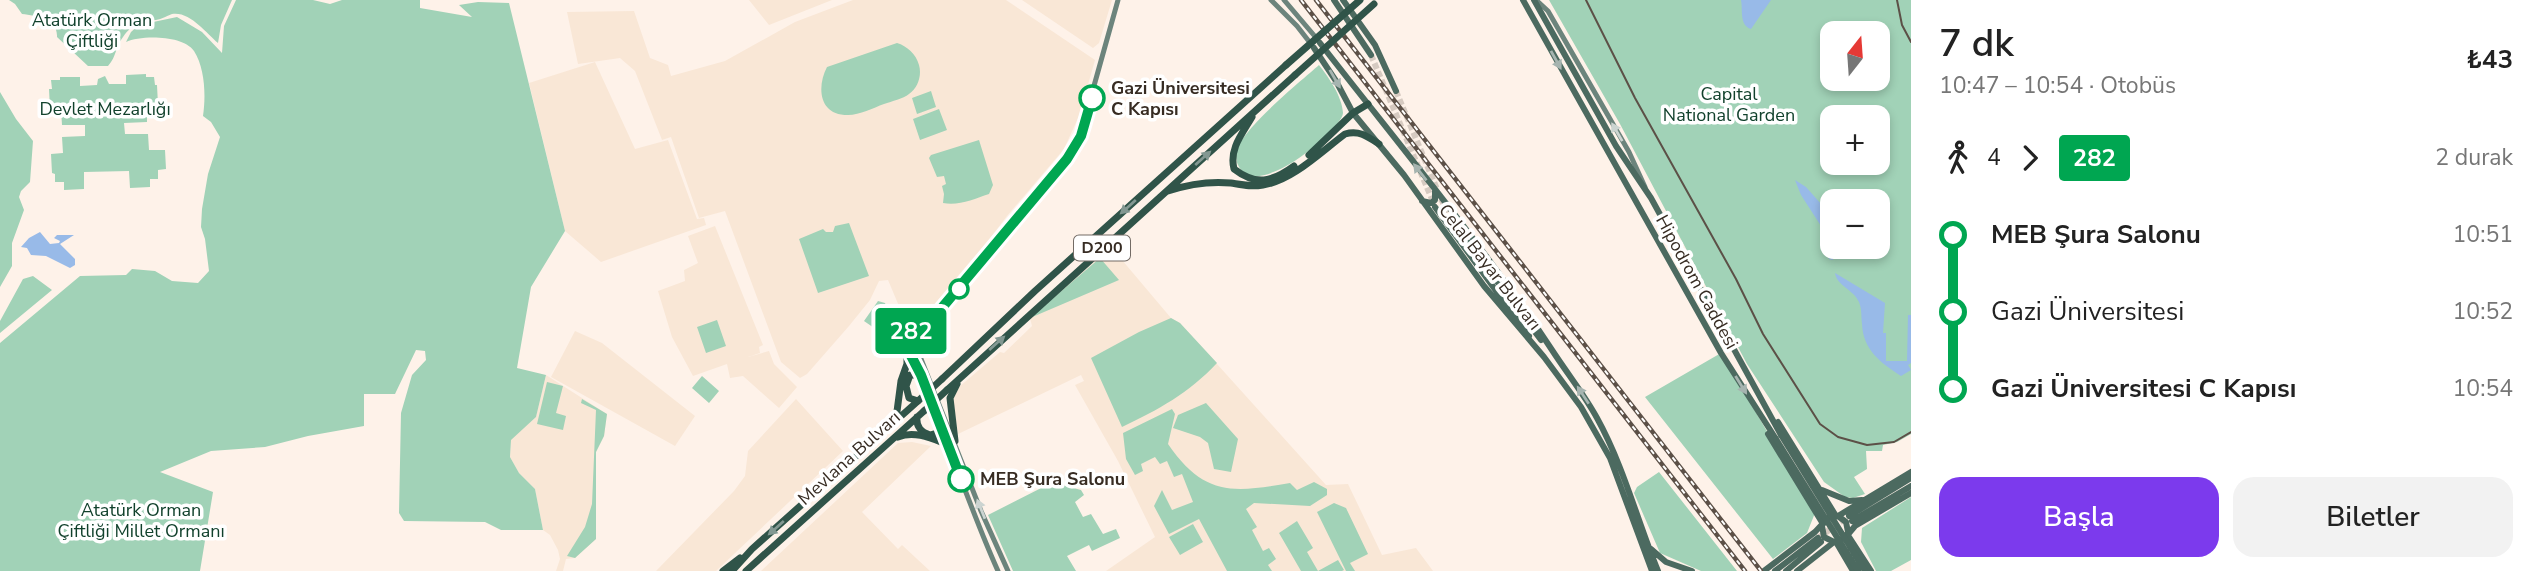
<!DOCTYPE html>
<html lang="tr">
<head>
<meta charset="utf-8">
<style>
	body { margin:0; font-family:"Nunito Sans",sans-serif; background:#f2f2f2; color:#222; height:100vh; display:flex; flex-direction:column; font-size:26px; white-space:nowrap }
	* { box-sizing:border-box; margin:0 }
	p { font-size:23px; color:#767676 }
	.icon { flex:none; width:38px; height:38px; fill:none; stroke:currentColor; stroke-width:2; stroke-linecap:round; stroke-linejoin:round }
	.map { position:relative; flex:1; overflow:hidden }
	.drawer { display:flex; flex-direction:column; background:#fff; width:630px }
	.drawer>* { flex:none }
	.badge { padding:0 14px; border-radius:5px; font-size:24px; line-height:46px }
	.needle { width:46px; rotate:17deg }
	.tools { position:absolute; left:1820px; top:21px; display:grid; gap:14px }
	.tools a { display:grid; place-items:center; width:70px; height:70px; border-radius:14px; background:#fff; box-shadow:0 4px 10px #0003; font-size:35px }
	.map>.badge { position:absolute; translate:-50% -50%; box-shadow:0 0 0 4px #fff }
	.legs { display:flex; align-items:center; gap:10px; height:77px; padding:0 28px; font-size:23px }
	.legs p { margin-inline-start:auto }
	.overview { display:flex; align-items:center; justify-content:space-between; height:119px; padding:0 28px }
	h1 { font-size:38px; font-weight:600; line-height:52px }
	.action { display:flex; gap:14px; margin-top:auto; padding:14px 28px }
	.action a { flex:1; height:80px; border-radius:21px; background:#7c3aed; color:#fff; font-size:28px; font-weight:600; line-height:80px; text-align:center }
	.action a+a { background:#f2f2f2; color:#222 }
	ul { padding:0 28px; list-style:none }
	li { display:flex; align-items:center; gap:24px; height:77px; font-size:26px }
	li i { display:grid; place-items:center; width:10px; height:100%; margin:0 9px; background:currentColor }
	li i::after { content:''; width:18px; height:18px; margin:-9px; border:5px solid; border-radius:50%; background:#fff }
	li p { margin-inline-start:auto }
	li:first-child i { background:linear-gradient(#0000 50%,currentColor 0) }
	li:last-child i { background:linear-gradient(currentColor 50%,#0000 0) }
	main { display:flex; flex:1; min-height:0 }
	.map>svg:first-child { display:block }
	.education { fill:#f9e7d6 }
	.green { fill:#a1d2b7; fill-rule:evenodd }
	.water { fill:#98bae8 }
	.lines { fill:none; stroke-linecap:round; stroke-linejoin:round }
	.primary-tunnel { stroke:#d6cac1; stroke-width:6; stroke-dasharray:6 3; stroke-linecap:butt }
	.secondary { stroke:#6c847c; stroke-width:5 }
	.primary { stroke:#4c6a60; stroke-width:6 }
	.highway { stroke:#305449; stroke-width:7 }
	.tram { stroke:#5c5047; stroke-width:2 }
	.rail-casing { stroke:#5c5047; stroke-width:4.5 }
	.rail { stroke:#fff; stroke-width:2; stroke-dasharray:5; stroke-linecap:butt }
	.primary-bridge { stroke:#4c6a60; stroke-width:6 }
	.highway-bridge { stroke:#305449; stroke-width:7 }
	.oneway { fill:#a6b4b0 }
	.oneway2 { fill:#ccd4d1 }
	.oneway3 { fill:#839892 }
	.line-1-casing { stroke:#fff; stroke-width:16 }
	.line-1 { stroke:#00a651; stroke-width:10 }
	.stop-1-dot { fill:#fff; stroke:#00a651; stroke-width:3.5 }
	.labels { text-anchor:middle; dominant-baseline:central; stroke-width:7; stroke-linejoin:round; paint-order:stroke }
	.shield { fill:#fff; stroke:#736b65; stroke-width:2 }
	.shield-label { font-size:16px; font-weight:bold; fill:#372c23 }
	.park-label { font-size:18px; fill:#11412c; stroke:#fff }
	.stop-label { font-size:18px; font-weight:bold; fill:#372c23; stroke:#fff; text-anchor:start }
	.street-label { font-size:18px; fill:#372c23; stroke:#fff }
</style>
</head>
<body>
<main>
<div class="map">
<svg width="1911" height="571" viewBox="0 0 1911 571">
	<rect width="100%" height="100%" fill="#fef2e9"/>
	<!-- education -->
	<path class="education" d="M 749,0 L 832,0 L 769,25 Z
		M 853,0 L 1006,0 L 1095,60 L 1079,116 L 1064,149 L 1007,216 L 946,296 L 944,294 L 941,297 L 942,300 L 930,311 L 911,326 L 907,325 L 888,280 L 879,281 L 870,300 L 849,326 L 807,374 L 800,378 L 781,362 L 725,211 L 699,218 L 671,137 L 662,140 L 635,71 L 620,58 L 578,64 L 567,12 L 634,11 L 650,58 L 668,65 L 671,76 L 725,61 L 795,22 Z
		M 1022,0 L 1112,0 L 1099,43 L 1093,48 Z
		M 595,62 L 635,149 L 668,140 L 697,219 L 704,218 L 706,225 L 601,262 L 565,231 L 529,83 Z
		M 715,226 L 763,345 L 759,347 L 760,353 L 748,357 L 769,351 L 774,364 L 797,387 L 779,408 L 743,376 L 730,378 L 727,364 L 693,376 L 672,337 L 658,291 L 685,281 L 684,270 L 698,263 L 688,236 Z
		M 1111,247 L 1171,318 L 1180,323 L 1326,485 L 1348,484 L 1382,555 L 1416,548 L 1433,571 L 1106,571 L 1155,537 L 1118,461 L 1075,385 L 1084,381 L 1081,375 L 958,434 L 953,398 L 959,387 L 1000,352 L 1004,353 L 1032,326 L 1030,318 Z
		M 575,331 L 602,343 L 695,416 L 675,446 L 551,377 Z
		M 546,375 L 607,414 L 604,436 L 596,452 L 596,539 L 575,558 L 566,559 L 563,571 L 556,571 L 560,559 L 558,550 L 550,535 L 543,530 L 535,489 L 519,473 L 510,457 L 511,439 L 536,417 Z
		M 796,399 L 843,451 L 716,571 L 656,571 L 734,491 L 745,476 L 748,451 Z
		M 912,442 L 931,446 L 862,512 L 898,549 L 902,545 L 930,571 L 761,571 L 898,443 Z"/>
	<!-- green -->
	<path class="green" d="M 9,0 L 232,0 L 221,25 L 218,43 C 206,33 190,11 172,14 C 166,16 162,19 156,20 C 140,22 133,23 123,37 C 115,47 117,56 108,66 L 88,66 L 57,37 C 58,18 37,16 22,14 L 15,4 Z
		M 236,0 L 313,0 L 330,4 L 342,0 L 420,0 L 420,8 L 472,17 L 459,5 L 478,2 L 509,3 L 565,231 L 531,287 L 517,368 L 546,375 L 536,417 L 511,440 L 510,457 L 519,473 L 535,489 L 543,530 L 501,530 L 485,522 L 404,521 L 399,513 L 401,413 L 412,375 L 426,360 L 425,351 L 416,350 L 395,394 L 364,394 L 364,426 L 308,436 L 265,447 L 211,451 L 160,472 L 213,492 L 200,571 L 0,571 L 0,343 L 80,276 L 126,275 L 132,269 L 155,271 L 172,281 L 198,283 L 209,271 L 205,239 L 201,227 L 202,209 L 208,174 L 220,137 L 211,122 L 203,116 C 206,96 205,68 194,51 C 183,35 141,35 126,42 L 131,32 L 139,25 L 177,17 L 202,32 L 222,53 L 224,26 Z
		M 1549,0 L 1911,0 L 1911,434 L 1897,442 L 1883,445 L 1882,451 L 1866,451 L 1867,469 L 1854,477 L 1865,494 L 1853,498 L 1845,497 L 1824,482 L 1747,364 L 1620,124 ZM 1832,33 L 1878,33 L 1878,79 L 1832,79 ZM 1832,117 L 1878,117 L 1878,163 L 1832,163 ZM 1832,201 L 1878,201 L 1878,247 L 1832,247 Z
		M 897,43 C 907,46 916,54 919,65 C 922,75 918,88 909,94 C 903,99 892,101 884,104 C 873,108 860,115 848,115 C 818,115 817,86 827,67 Z
		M 1319,65 C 1329,78 1342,96 1343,113 C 1343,128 1256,204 1238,165 C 1236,162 1236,153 1237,150 C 1243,128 1301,81 1319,65 Z
		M 146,74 L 146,77 L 154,77 L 155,85 L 157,85 L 158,105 L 147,106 L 147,122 L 124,123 L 125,134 L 148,134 L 149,150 L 165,150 L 166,169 L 158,170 L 158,179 L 150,179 L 150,187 L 130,188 L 129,171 L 84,172 L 84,189 L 64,190 L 64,182 L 55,182 L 55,174 L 52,173 L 51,154 L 63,153 L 62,137 L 85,136 L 85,125 L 62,125 L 61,109 L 50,109 L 49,89 L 52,89 L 51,80 L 60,80 L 60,77 L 80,77 L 80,86 L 97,85 L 98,79 L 105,76 L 109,84 L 126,84 L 126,75 Z
		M 931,91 L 936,107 L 917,114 L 912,98 Z
		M 0,92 L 16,119 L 33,141 L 30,182 L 21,191 L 19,197 L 24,210 L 12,243 L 12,266 L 0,287 Z
		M 939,109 L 947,130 L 920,140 L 913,119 Z
		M 979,140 L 993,185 L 989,194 C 974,199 959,206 943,203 L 944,194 L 942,186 L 946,184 L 944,176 L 937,177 L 929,158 L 931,155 Z
		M 849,223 L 869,276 L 818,293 L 799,239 L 823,229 L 826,232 L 833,232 L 835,226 Z
		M 1100,258 L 1119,280 L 1030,318 Z
		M 33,276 L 52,290 L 0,333 L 0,321 L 23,279 Z
		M 878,301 L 885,303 L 897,336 L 893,341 L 864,321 Z
		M 1171,318 L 1180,323 L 1217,363 C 1189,393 1158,410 1122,427 L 1091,358 L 1139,332 Z
		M 717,320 L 726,346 L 706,353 L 697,327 Z
		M 1721,353 L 1815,513 L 1807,533 L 1773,559 L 1645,397 Z
		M 702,376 L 719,391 L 709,403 L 692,388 Z
		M 547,382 L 563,386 L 556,413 L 566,416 L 563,430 L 537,424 Z
		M 582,399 L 607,414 L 604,436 L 596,452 L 596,539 L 575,558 L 567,556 L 585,527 L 592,504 L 596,410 L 581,403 Z
		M 1206,403 L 1238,439 L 1231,472 L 1214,469 L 1208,443 L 1200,437 L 1173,428 L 1178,415 Z
		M 1172,409 L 1175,414 L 1168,444 C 1204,496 1232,493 1290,483 L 1297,490 L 1314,482 L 1327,489 L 1327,495 L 1310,506 L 1254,503 L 1246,509 L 1257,527 L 1252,530 L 1263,551 L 1269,548 L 1276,559 L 1268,565 L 1272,571 L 1227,571 L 1199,519 L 1169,534 L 1154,506 L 1162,490 L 1172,510 L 1193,502 L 1182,474 L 1174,477 L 1167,461 L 1160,464 L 1155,457 L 1141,464 L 1143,471 L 1135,475 L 1126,459 L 1123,433 Z
		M 1659,472 L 1737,571 L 1701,571 L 1660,553 L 1634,493 L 1637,487 Z
		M 1059,479 L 1062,485 L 1081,490 L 1084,495 L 1075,502 L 1083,517 L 1091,514 L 1103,534 L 1116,529 L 1120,538 L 1092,551 L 1089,545 L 1067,556 L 1076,571 L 1013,571 L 988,515 Z
		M 1911,497 L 1911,560 L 1891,571 L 1876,571 L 1861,542 L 1862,528 Z
		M 1334,503 L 1346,508 L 1368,554 L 1350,563 L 1355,571 L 1346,571 L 1317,512 Z
		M 1297,521 L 1313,548 L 1307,552 L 1318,571 L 1338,560 L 1344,570 L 1342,571 L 1301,571 L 1279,533 Z
		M 1193,524 L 1203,542 L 1180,555 L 1169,537 Z"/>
	<!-- water -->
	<path class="water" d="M 1741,0 L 1771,0 L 1751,29 C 1739,25 1743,10 1741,0 Z
		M 1795,180 L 1806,187 L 1830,214 L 1833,260 L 1829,259 L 1821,226 L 1801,195 Z
		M 40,232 L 50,244 L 59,243 L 60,241 L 54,238 L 57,235 L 74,235 L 60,244 L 75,259 L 75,265 L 70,268 L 46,256 L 31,255 L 27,248 L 21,247 L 29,238 Z
		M 1835,273 L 1885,303 L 1883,333 L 1886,333 L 1886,361 L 1907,361 L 1908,315 L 1911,315 L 1911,363 L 1908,365 L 1911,370 L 1901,376 C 1881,363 1863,350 1862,324 C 1861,316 1862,309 1859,302 C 1853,289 1837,286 1835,273 Z"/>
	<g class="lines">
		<!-- primary-tunnel -->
		<path class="primary-tunnel" d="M 1371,55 L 1434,204
			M 1396,91 L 1437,189
			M 1441,199 L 1457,228
			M 1818,538 L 1849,516"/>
		<!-- secondary -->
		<path class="secondary" d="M 1271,0 L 1297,26 L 1311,44
			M 1284,0 L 1318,40
			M 1536,0 L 1548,11 L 1629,152 L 1645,187
			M 908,333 L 905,337 C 905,353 918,367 924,381 C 949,444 970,509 998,571
			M 908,333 L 935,316
			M 1008,571 L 981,511 L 921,359 L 919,352 L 921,342 L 935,316 L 1056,173 L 1078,143 L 1118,0"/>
		<!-- primary -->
		<path class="primary" d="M 1334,0 L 1371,55
			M 1343,0 L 1375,45 L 1396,91
			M 1523,0 L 1721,353 L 1776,439
			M 1534,0 L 1616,146 L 1651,198 L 1781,435
			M 1320,43 C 1400,146 1485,247 1556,356 C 1570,377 1585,396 1597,418 C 1624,467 1637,520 1658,571
			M 1314,48 L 1336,81 L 1353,113 L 1404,175 L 1484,286 L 1544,357 L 1581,407 L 1610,458 L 1652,571
			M 1422,201 L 1431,203 L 1435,200 L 1435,191
			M 1435,207 L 1529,336
			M 1457,228 L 1541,340
			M 1778,422 L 1836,516
			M 1768,434 L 1823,524
			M 1822,490 L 1849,501 L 1862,500
			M 1838,516 L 1846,522 L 1848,532
			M 1849,516 L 1911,478
			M 1852,521 L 1911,486
			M 1822,526 L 1824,537 L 1834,542
			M 1847,534 L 1871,571
			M 1836,542 L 1853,571
			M 1651,549 L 1666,562 L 1692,571
			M 1764,571 L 1815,532 L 1828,518 L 1838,516 L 1911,472
			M 1775,571 L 1818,538
			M 1786,571 L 1821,542
			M 1797,571 L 1834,542 L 1845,538 L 1855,526 L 1911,493"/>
		<!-- highway -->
		<path class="highway" d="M 1252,117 C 1242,134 1229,149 1234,169 C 1256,186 1272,182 1294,166
			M 1309,155 L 1353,113 L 1368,104
			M 1168,191 C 1189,184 1209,181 1231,183 C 1243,185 1251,187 1263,185 C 1292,181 1322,151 1345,134 C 1359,130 1367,136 1379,144
			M 942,379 L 1035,291 L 1286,65
			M 947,390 L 1295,75
			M 917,417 C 916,427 921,432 930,435 L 937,433 L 939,421
			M 896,419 L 901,381 L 907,364 L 907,348
			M 898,437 C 915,430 933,439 949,445
			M 955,441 L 950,398 L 957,384
			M 723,571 L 740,558
			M 732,571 L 752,549 L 918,401 L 909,398 L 906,386 L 910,375 L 921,375
			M 746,571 L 924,411"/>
		<!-- tram -->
		<path class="tram" d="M 1586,0 L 1635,98 L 1736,279 L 1763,334 L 1820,424 L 1838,437 L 1867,445 L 1894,442 L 1911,432
			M 1897,0 L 1902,25 L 1911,42"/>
		<defs>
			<path id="rail" d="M 1301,0 L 1745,571
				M 1316,0 L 1761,571"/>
		</defs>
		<!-- rail casing -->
		<use href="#rail" class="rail-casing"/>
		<!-- rail -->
		<use href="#rail" class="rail"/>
		<!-- primary-bridge -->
		<path class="primary-bridge" d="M 1781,435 L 1865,571
			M 1776,439 L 1858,571"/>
		<!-- highway-bridge -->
		<path class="highway-bridge" d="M 1286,65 L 1360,0
			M 1295,75 L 1374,4
			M 918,401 L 942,379
			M 924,411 L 947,390"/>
	</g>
	<!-- one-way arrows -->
	<defs><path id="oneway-solid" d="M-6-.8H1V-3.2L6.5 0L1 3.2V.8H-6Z" transform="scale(1.75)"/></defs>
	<g class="oneway">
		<use href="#oneway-solid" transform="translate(1556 60) rotate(61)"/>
		<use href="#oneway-solid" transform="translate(1335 79) rotate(60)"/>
		<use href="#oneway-solid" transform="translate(1420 172) rotate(-128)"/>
		<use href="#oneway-solid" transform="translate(1741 385) rotate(58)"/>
		<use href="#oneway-solid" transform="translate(1583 395) rotate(-123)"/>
	</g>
	<g class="oneway2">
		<use href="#oneway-solid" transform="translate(1617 132) rotate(-120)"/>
		<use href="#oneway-solid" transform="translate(981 509) rotate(-112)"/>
	</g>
	<g class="oneway3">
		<use href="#oneway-solid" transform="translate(1203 158) rotate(-42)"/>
		<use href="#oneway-solid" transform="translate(1128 207) rotate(138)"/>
		<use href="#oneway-solid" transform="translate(997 343) rotate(-42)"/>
		<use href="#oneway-solid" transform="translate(776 528) rotate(138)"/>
	</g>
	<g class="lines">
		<defs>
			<path id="line-1" d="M 961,479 L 921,375 L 907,348 L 905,337 L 908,333 L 935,316 L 1067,159 L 1081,136 L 1092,98"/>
		</defs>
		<!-- line-1 casing -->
		<use href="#line-1" class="line-1-casing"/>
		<!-- line-1 -->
		<use href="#line-1" class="line-1"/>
	</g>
	<!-- markers -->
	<g class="stop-1-dot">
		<circle cx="1092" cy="98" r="12"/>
		<circle cx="959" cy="289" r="9"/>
		<circle cx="961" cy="479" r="12"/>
	</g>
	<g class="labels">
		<!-- shield labels -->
		<rect class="shield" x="1074" y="235.5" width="56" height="25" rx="5"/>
		<g class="shield-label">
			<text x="1102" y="248">D200</text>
		</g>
		<!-- park labels -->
		<g class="park-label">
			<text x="92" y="20">Atatürk Orman<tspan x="92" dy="21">Çiftliği</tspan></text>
			<text x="1729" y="94">Capital<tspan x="1729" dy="21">National Garden</tspan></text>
			<text x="105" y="109">Devlet Mezarlığı</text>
			<text x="141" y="510">Atatürk Orman<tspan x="141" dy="21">Çiftliği Millet Ormanı</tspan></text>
		</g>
		<!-- stop labels -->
		<g class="stop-label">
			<text x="1111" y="88">Gazi Üniversitesi<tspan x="1111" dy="21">C Kapısı</tspan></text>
			<text x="980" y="479">MEB Şura Salonu</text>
		</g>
		<!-- street labels -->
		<g class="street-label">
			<text transform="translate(1490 267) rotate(52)">Celal Bayar Bulvarı</text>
			<text transform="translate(1697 282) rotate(61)">Hipodrom Caddesi</text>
			<text transform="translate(849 458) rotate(-42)">Mevlana Bulvarı</text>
		</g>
	</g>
</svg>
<div class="tools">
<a><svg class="needle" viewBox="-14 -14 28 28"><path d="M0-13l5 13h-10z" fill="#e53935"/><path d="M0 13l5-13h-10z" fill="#767676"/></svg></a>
<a>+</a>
<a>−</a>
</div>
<b class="badge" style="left:911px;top:331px;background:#00a651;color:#fff">282</b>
</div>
<section class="drawer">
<div class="overview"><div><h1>7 dk</h1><p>10:47 – 10:54 · Otobüs</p></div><b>₺43</b></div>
<div class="legs"><svg class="icon" aria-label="walk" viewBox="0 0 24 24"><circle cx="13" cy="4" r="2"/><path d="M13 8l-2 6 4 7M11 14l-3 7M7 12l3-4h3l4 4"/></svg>4<svg class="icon" aria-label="forward" viewBox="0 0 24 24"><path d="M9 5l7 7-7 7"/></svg><b class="badge" style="background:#00a651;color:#fff">282</b><p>2 durak</p></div>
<ul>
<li><i style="color:#00a651"></i><b>MEB Şura Salonu</b><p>10:51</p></li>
<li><i style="color:#00a651"></i><span>Gazi Üniversitesi</span><p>10:52</p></li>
<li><i style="color:#00a651"></i><b>Gazi Üniversitesi C Kapısı</b><p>10:54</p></li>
</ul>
<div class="action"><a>Başla</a><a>Biletler</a></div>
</section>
</main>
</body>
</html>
